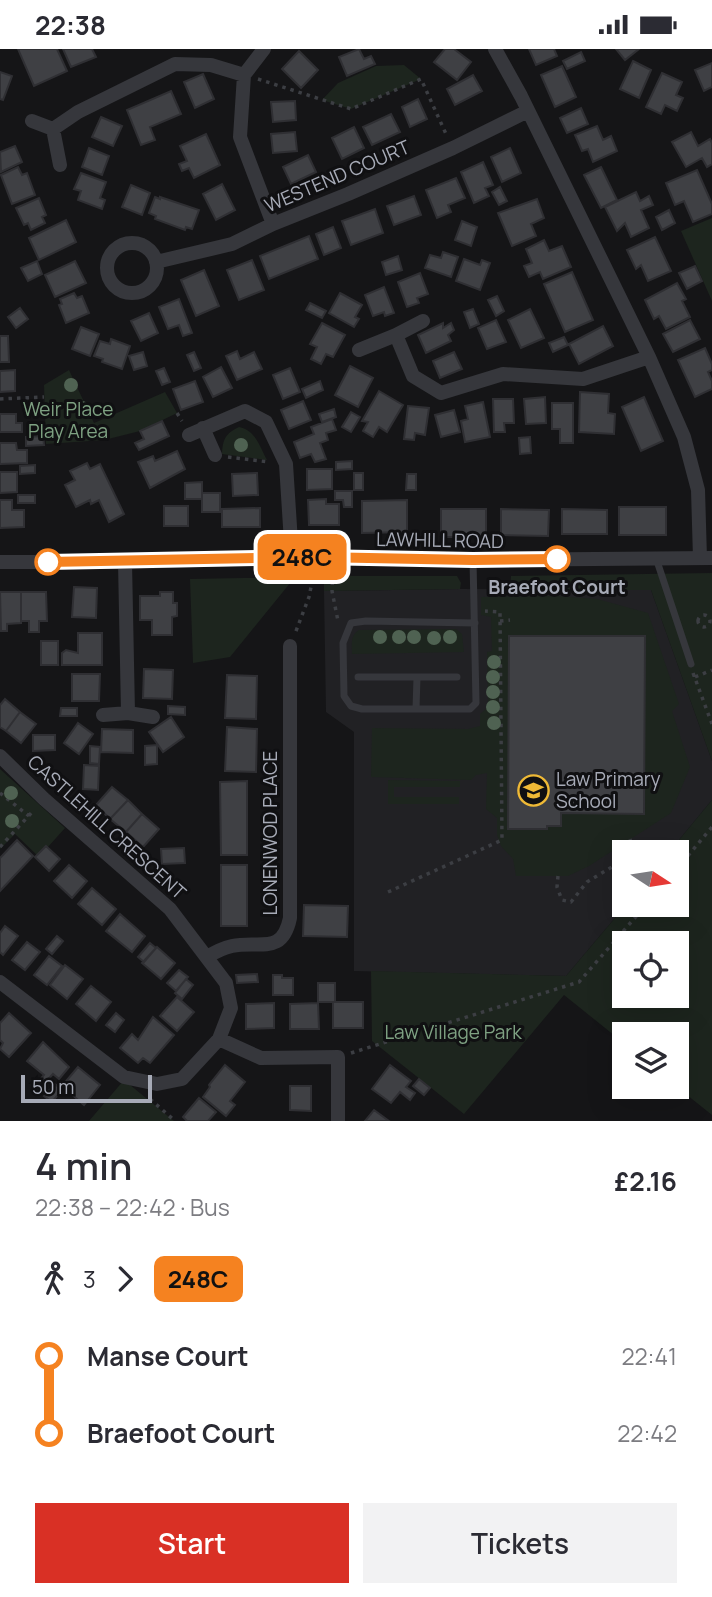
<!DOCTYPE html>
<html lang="en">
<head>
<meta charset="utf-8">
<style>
	body { margin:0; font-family:Manrope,sans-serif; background:#f2f2f3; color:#2b2b33; height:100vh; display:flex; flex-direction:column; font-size:26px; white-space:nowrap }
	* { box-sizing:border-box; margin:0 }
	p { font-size:23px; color:#7c7c81 }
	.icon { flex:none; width:38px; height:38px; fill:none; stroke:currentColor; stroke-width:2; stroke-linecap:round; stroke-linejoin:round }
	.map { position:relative; height:1072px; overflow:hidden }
	.side { display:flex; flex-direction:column; background:#fff; flex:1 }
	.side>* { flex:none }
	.badge { padding:0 14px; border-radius:10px; font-size:24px; line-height:46px }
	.needle { width:46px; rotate:102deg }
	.fabs { position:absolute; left:612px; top:791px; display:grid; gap:14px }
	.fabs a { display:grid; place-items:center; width:77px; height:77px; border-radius:0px; background:#fff; box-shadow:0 7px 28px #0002; font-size:35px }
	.scale { position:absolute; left:21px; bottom:18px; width:131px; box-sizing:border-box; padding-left:7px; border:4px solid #a7abb7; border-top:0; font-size:19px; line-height:24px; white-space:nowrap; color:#a7abb7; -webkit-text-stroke:5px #101012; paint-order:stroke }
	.map>.badge { position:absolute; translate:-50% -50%; box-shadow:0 0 0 4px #fff }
	.legs { display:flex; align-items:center; gap:10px; height:77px; padding:0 35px; font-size:23px }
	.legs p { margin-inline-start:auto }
	.overview { display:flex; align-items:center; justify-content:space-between; height:119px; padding:0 35px }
	h1 { font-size:38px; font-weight:600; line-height:52px }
	.cta { display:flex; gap:14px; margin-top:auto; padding:14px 35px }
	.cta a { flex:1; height:80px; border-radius:0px; background:#d93025; color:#fff; font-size:28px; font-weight:600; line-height:80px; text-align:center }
	.cta a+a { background:#f2f2f3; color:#2b2b33 }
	ul { padding:0 35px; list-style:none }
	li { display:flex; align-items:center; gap:24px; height:77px; font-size:26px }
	li i { display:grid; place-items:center; width:10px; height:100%; margin:0 9px; background:currentColor }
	li i::after { content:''; width:18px; height:18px; margin:-9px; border:5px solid; border-radius:50%; background:#fff }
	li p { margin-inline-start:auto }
	li:first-child i { background:linear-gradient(#0000 50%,currentColor 0) }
	li:last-child i { background:linear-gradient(currentColor 50%,#0000 0) }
	.status { display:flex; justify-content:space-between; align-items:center; height:49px; padding:0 35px; background:#fff; direction:ltr }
	.status svg { height:19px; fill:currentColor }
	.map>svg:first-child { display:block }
	.built { fill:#212124 }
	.green { fill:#1d251e; fill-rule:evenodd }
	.building { fill:#3f4044; stroke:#2f2f33; stroke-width:2 }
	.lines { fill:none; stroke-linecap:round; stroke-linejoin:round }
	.path { stroke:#3c3e43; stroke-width:3.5; stroke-dasharray:3.5 5; stroke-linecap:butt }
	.lane { stroke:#36373c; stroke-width:7 }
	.street { stroke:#36373c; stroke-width:14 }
	.tree { fill:#4f6252 }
	.line-1-casing { stroke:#fff; stroke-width:16 }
	.line-1 { stroke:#f58220; stroke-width:10 }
	.stop-1-dot { fill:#fff; stroke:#f58220; stroke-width:3.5 }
	.labels { text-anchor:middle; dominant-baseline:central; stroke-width:6; stroke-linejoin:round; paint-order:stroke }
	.street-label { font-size:19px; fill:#a7abb7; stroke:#101012 }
	.park-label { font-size:19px; fill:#7ea182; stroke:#101012 }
	.stop-label { font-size:19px; font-weight:bold; fill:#a7abb7; stroke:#101012 }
	.poi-label { font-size:19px; fill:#a7abb7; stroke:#101012; text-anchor:start }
</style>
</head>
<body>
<div class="status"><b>22:38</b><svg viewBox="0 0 49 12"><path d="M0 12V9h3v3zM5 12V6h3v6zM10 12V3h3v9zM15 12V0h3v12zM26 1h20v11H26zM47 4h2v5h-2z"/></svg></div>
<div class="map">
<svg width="712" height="1072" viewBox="0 0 712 1072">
	<rect width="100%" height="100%" fill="#151517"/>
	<!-- built -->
	<path class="built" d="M 460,540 L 651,541 L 712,712 L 712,751 L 669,803 L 625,803 L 626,856 L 566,927 L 354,922 L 354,683 L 326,663 L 324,542 Z"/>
	<!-- green -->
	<path class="green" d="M 404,16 L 421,30 L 351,60 L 322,51 L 338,34 L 376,17 Z
		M 712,169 L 712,252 L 681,182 Z
		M 69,321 L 94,374 L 165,343 L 177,364 L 140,382 L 104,391 L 46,395 L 44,336 Z
		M 239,378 C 256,382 259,396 267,411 L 222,405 C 223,390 225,385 239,378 Z
		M 712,524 L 712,712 L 651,541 L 510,541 L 511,527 Z
		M 324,527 L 457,527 L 461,534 L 460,540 L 324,542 Z
		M 295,528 L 230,608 L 193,614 L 190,530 Z
		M 556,547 L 597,550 L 648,564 L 679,655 L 672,662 L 690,718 L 671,764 L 589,817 L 568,827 L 516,827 L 513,810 L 501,797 L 497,786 L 497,769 L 486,760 L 487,724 L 476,726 L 471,731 L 371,728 L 372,679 L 468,680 L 480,677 L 480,665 L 488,658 L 487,603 L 492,602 L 491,568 L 481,566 L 481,548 Z
		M 456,580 L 462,585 L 464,603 L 352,605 C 352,596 350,586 359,581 Z
		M 0,720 L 65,779 L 39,808 L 15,785 L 0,800 Z
		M 388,731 L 460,732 L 460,738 L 394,738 L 394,748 L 459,748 L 459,755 L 388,755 Z
		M 712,751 L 712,1066 L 677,1038 L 677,985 L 625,985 L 625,995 L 564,946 L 464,1065 L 372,992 L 371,922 L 566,927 L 626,856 L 677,856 L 677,803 L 669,803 ZM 625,894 L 677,894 L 677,947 L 625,947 Z
		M 124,1031 L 174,1072 L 89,1072 Z"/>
	<!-- building -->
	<path class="building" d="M 18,0 L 57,0 L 67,22 L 34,37 Z
		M 63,0 L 92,0 L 96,8 L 71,18 Z
		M 359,0 L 364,10 L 371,7 L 375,15 L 347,27 L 339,8 Z
		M 445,0 L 454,0 L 471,13 L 457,31 L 434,13 Z
		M 529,0 L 554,0 L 557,7 L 536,16 Z
		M 616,0 L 639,0 L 625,11 Z
		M 299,2 L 318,21 L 301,39 L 282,20 Z
		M 581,3 L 585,12 L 567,20 L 563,12 Z
		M 633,12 L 651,21 L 639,49 L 620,40 Z
		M 712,14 L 712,38 L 704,42 L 695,21 Z
		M 562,17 L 576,48 L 555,58 L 541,26 Z
		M 0,23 L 12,27 L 3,51 L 0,50 Z
		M 662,24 L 682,33 L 676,46 L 683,49 L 677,62 L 665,56 L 661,65 L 646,58 Z
		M 203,25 L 214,50 L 195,59 L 184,33 Z
		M 473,26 L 482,42 L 455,56 L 447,40 Z
		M 171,42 L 181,65 L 150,78 L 155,91 L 141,96 L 127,61 Z
		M 418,50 L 427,70 L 410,78 L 402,58 Z
		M 295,52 L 296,71 L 273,73 L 271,53 Z
		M 581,59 L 588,75 L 567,84 L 560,69 Z
		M 391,65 L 400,83 L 372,96 L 363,78 Z
		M 101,68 L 122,77 L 113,97 L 92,88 Z
		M 597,77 L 603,91 L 611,87 L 617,102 L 593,113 L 588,100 L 582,102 L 575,86 Z
		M 354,78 L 364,99 L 342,110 L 332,89 Z
		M 295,83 L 297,102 L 273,104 L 271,85 Z
		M 691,83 L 698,97 L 710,90 L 712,94 L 712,115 L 707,118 L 702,109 L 686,118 L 672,93 Z
		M 206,85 L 220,116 L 194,129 L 189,119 L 182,122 L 179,115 L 187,112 L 180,97 Z
		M 15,97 L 22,113 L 1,123 L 0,103 Z
		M 89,99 L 109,107 L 102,126 L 82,118 Z
		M 510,99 L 521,124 L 502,133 L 491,108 Z
		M 308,106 L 316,123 L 291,135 L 283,118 Z
		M 483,113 L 493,136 L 485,139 L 489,147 L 474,154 L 461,123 Z
		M 18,118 L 22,126 L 27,124 L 35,146 L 12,155 L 1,126 Z
		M 601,118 L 617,151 L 601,159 L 584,126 Z
		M 697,121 L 712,155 L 712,165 L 693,173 L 684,152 L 675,156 L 666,134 Z
		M 81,124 L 106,133 L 100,149 L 105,151 L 102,160 L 78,151 L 81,142 L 74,140 Z
		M 456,129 L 465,149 L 448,156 L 451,163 L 437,169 L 426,141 Z
		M 222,135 L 235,161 L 216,171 L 203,145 Z
		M 131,136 L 150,144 L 142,166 L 122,158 Z
		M 500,138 L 507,152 L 499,156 L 492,143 Z
		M 636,143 L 640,152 L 649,147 L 653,156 L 641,161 L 649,179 L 631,188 L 625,174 L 617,182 L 605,158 Z
		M 414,147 L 421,166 L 394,176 L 387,157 Z
		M 155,148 L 160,150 L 160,148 L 199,161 L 192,180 L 186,178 L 185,181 L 155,170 L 156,167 L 149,164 Z
		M 39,149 L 46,166 L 42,168 L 45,174 L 31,181 L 28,174 L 24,176 L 16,159 Z
		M 537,150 L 544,169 L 531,175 L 536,187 L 512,197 L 498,164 Z
		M 375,160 L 383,184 L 351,196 L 342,172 Z
		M 669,161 L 675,174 L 662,181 L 656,168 Z
		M 66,171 L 76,193 L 39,211 L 29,189 Z
		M 462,172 L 477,178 L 471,197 L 455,191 Z
		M 333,178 L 341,199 L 324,206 L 316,185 Z
		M 309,187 L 318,210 L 269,230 L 260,207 Z
		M 655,188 L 671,222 L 648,232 L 641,216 L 636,220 L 627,201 Z
		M 544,191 L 549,202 L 562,197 L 571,218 L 543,230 L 540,223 L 529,228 L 524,217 L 532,214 L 526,200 Z
		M 443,203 L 458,208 L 451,228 L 425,219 L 430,206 L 441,209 Z
		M 398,207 L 402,221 L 386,226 L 382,213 Z
		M 464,210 L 480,216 L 482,211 L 490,214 L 480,241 L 456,232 Z
		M 252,211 L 264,241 L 239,251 L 227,221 Z
		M 37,212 L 42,225 L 28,232 L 21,219 Z
		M 75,212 L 86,234 L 55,248 L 45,226 Z
		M 695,217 L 702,232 L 687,240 L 679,224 Z
		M 204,221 L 219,257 L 196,267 L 181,231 Z
		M 572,223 L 593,271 L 565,283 L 544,235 Z
		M 420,224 L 428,245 L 417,249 L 419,254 L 407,258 L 398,233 Z
		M 677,234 L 686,250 L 682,252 L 690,268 L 666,280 L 659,267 L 654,270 L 645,251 Z
		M 384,238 L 394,264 L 385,267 L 384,263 L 373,267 L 365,246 Z
		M 74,244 L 77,249 L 82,247 L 89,264 L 66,274 L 59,256 L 62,255 L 60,250 Z
		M 340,244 L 362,256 L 355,268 L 359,270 L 354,278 L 329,264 Z
		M 497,247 L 504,262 L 496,267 L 488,251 Z
		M 179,250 L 192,284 L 183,287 L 179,276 L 168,280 L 159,258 Z
		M 310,254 L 326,262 L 322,269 L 306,261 Z
		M 20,259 L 28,270 L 16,279 L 8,268 Z
		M 473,260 L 479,275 L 470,279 L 464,263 Z
		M 530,260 L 544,289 L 521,299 L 508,271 Z
		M 149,264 L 158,284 L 141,292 L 131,272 Z
		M 496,271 L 506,293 L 487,300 L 478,279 Z
		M 690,271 L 700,290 L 673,303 L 663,285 Z
		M 322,274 L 345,286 L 333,308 L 326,305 L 321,315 L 311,310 L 317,298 L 310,295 Z
		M 443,274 L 443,279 L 451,274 L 454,281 L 448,286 L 451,292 L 426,304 L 418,286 Z
		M 603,277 L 613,297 L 579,315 L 569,295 Z
		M 81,278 L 99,285 L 90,307 L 72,300 Z
		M 0,287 L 8,287 L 9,313 L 0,313 Z
		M 564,288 L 568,296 L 553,303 L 549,294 Z
		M 111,290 L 130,297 L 122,320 L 102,313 L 103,310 L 94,307 L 100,292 L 110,295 Z
		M 705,299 L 712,315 L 712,321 L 708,323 L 712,332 L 712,340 L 695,348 L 678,311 Z
		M 237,302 L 240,310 L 254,303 L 262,320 L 237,331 L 226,307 Z
		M 143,303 L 147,317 L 134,321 L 129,307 Z
		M 194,303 L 201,319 L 194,322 L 187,306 Z
		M 454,303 L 462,320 L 440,329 L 433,312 Z
		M 350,317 L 373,329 L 358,358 L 335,346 Z
		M 221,318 L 232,339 L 213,348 L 203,328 Z
		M 164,319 L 170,333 L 162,336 L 156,322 Z
		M 290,319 L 300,343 L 283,350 L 273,326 Z
		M 15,321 L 15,342 L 0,343 L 0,322 Z
		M 195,332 L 203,353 L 181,361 L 173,340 Z
		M 320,332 L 323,341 L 306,349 L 302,340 Z
		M 379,342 L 403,356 L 387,383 L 379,378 L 373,388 L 363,382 L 368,373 L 362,372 Z
		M 580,343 L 609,345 L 608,364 L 615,365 L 614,385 L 579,383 Z
		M 545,348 L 546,374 L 526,375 L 524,350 Z
		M 644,348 L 663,392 L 641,402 L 622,358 Z
		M 493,350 L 513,350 L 514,374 L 504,374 L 505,383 L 494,383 Z
		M 303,352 L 311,371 L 289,380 L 281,361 Z
		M 483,353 L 490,388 L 465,393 L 461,372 L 468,370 L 465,357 Z
		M 552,354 L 573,354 L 573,394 L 560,394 L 560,380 L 552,380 Z
		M 408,357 L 429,359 L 425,386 L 415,384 L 414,391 L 404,390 Z
		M 334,360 L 336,368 L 322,373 L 319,365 Z
		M 454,361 L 460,383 L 441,388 L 435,366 Z
		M 351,363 L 360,368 L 351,383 L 342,378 Z
		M 0,365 L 16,365 L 16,374 L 22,374 L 22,383 L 0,383 Z
		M 332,370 L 336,381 L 326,384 L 328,391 L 320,394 L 326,410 L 315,413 L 311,405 L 300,409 L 294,393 L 314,385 L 311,378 Z
		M 162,372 L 169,387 L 139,401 L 135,394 L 144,390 L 140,382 Z
		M 43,387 L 44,396 L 26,397 L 26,388 Z
		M 530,388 L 531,404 L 520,405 L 519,389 Z
		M 0,394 L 16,394 L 17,401 L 27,401 L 27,414 L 0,415 Z
		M 177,402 L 185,420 L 150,439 L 138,413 L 153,407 L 155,412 Z
		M 352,412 L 352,420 L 336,421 L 336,413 Z
		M 87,414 L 90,420 L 100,415 L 124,465 L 109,473 L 99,451 L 91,455 L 90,451 L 76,458 L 65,436 L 75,431 L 70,422 Z
		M 35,416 L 35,424 L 20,425 L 20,417 Z
		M 307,420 L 332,420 L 332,440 L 307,441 Z
		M 0,423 L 17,423 L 17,443 L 0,444 Z
		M 257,424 L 258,446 L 233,447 L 232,425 Z
		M 354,424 L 363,424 L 363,441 L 354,441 Z
		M 407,425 L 416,425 L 416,441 L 406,441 Z
		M 202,433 L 202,450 L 185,450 L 185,434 Z
		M 335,442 L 352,442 L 352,458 L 344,458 L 343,451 L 335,451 Z
		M 202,444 L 220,444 L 220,463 L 202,463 Z
		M 18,446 L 35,446 L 35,454 L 18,454 Z
		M 326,450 L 326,455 L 339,455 L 339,476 L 309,476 L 308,451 Z
		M 0,451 L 12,451 L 12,461 L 24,461 L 24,478 L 0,479 Z
		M 407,451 L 407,483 L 362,484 L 362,452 Z
		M 164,457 L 188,457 L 188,477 L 164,477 Z
		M 619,458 L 666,458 L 666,486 L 619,486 Z
		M 260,459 L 260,478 L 222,478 L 222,460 Z
		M 441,460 L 486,460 L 486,488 L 441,488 Z
		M 501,460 L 549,461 L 548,487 L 501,486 Z
		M 562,460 L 607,461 L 607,485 L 562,485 Z
		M 74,538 L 97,539 L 96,569 L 72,568 Z
		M 0,543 L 21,543 L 21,574 L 7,575 L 7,582 L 1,582 Z
		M 21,543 L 46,543 L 47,572 L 39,572 L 39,583 L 29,583 L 29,572 L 21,572 Z
		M 160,543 L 173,543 L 173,554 L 177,554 L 177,567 L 172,568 L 172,586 L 152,586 L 152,571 L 140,571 L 140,547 L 160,547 Z
		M 78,584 L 102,584 L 102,616 L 62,616 L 62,604 L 66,601 L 78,604 Z
		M 509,587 L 645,587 L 644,765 L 561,764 L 561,777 L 547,777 L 547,780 L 508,780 Z
		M 41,592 L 58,592 L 58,616 L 41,616 Z
		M 144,620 L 173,621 L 172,650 L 143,649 Z
		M 72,625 L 100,625 L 99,652 L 72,652 Z
		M 227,626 L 257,627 L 256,670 L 225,669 Z
		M 5,650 L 20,663 L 6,682 L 0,678 L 0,656 Z
		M 168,657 L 185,658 L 185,666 L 168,665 Z
		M 61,659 L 77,659 L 77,667 L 60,667 Z
		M 20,663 L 36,675 L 21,694 L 6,682 Z
		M 171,668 L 184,688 L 163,703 L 149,683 Z
		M 78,674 L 93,685 L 79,705 L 64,694 Z
		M 227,678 L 257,680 L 256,723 L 225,722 Z
		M 102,680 L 133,681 L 133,704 L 101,703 Z
		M 33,686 L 55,686 L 55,701 L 33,702 Z
		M 157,696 L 157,715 L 145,716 L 145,697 Z
		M 90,697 L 100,698 L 99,715 L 90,714 Z
		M 84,716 L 99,717 L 98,741 L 83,740 Z
		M 247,732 L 247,806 L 221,806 L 220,733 Z
		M 112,738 L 128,751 L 110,770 L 96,756 Z
		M 128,751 L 142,765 L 126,783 L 110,770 Z
		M 142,765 L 159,780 L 143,798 L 126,783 Z
		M 17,791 L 33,807 L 0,842 L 0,809 Z
		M 46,797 L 60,810 L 49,822 L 35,808 Z
		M 184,799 L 185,814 L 162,815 L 161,800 Z
		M 69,816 L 87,832 L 72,849 L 54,832 Z
		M 221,816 L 247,816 L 247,877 L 221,877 Z
		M 92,839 L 116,860 L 102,876 L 78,855 Z
		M 304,856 L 348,857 L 347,888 L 303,887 Z
		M 120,865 L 145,887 L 132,903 L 106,882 Z
		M 5,877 L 18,887 L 3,906 L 0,903 L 0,884 Z
		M 57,887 L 63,892 L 52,905 L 46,900 Z
		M 27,893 L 40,903 L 25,921 L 12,911 Z
		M 150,894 L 156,899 L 144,913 L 138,908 Z
		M 157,898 L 175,914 L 161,930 L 142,914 Z
		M 49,907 L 62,917 L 47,936 L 34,926 Z
		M 65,916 L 83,930 L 67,950 L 50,936 Z
		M 179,921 L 188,928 L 176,942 L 167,934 Z
		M 257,925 L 258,933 L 237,934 L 236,926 Z
		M 273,926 L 282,926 L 282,929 L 293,929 L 293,946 L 273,946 Z
		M 186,930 L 193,936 L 182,950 L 175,944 Z
		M 318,934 L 335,934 L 335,953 L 318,953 Z
		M 91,937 L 111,953 L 96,972 L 76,955 Z
		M 177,948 L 194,963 L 177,982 L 160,967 Z
		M 333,953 L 363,953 L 363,979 L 333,979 Z
		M 274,954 L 274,979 L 246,980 L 246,955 Z
		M 318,954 L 319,980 L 290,980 L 290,955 Z
		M 9,964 L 31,984 L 9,1008 L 0,1000 L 3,994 L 0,991 L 0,974 Z
		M 116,964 L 124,971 L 115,983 L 106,976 Z
		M 153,968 L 174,986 L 150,1014 L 143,1009 L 138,1014 L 120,999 L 132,985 L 138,991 Z
		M 43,993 L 69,1018 L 59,1030 L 53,1025 L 43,1036 L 39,1032 L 44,1026 L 27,1012 Z
		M 225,1016 L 245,1033 L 230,1052 L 235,1056 L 226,1067 L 203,1048 L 210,1038 L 209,1036 Z
		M 390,1016 L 411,1032 L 406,1038 L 415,1044 L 410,1051 L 400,1043 L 391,1054 L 372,1040 Z
		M 78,1018 L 100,1036 L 84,1056 L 62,1037 Z
		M 419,1030 L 430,1039 L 424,1046 L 413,1037 Z
		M 55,1035 L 62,1041 L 52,1053 L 44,1047 Z
		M 290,1037 L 311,1037 L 311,1062 L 290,1061 Z
		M 199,1049 L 216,1063 L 208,1072 L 187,1072 L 183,1068 Z
		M 374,1061 L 389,1072 L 365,1072 Z"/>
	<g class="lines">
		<!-- path -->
		<path class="path" d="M 258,30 L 351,60 L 421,30 L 446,85
			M 0,350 L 44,348
			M 177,364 L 182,372
			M 228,408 L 269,413
			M 333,524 L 332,542 L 338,572
			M698 572a6 6 0 1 1 12 0a6 6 0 1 1-12 0Z
			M 500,572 L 510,571
			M 296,582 L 309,548 L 314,523
			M 693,624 L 712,675
			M 695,628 L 712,621
			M 0,744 L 29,767
			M 630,790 L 633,799 L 630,803
			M 0,798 L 34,761
			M 677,820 L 712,778
			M 558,827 L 557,838 L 562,851 L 571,853 L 587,833 L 625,810
			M 388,843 L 502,791 L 500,563 L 485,562
			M 351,1004 L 579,933 L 646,856
			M 150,1050 L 175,1072"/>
		<!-- lane -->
		<path class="lane" d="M 656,509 L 691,615
			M 473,511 L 476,654 L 470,660 L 362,660 L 351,657 L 344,647 L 343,594 L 351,574 L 366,572 L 475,574
			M 358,628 L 457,628
			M 416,660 L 417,628"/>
		<!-- street -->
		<path class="street" d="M 264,0 L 244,26 L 240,88 L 273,175
			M 495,0 L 521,47 L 649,308 L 684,388 L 698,441 L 700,509
			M 32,72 L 53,80
			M 60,116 L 53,80 L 78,63 L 175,15 L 211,16 L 244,26
			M107 219a25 25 0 1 1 50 0a25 25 0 1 1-50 0Z
			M 156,213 L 232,195 L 273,175 L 348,145 L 453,99 L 528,62
			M 423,272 L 396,286 L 413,327 L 441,344 L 503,325 L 583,330 L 649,308
			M 359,301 L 396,286
			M 203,379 L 215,406
			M 189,386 L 245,362 L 266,373 L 286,415 L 292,509
			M 0,513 L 125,513 L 316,508 L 473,511 L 712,509
			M 125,513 L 128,664
			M 103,666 L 128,664 L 153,668
			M 0,707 L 44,750 L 170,860 L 226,934 L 231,959 L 219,990 L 182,1030 L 157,1035 L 124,1028 L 0,933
			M 207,908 C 215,903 223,899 232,897 C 260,891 282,907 290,869 L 290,597
			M 219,990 L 261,1009 L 338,1008 L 338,1072"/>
	</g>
	<!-- trees -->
	<g class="tree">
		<circle cx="71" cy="336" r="7"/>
		<circle cx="82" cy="359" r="7"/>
		<circle cx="241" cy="396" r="7"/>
		<circle cx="380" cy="588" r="7"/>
		<circle cx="399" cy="588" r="7"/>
		<circle cx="414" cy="588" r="7"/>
		<circle cx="450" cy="588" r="7"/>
		<circle cx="434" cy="589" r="7"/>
		<circle cx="494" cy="613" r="7"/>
		<circle cx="493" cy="628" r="7"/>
		<circle cx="493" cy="643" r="7"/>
		<circle cx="493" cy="658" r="7"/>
		<circle cx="494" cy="674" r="7"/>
		<circle cx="11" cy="744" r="7"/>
		<circle cx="12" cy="772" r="7"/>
	</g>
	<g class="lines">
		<defs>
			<path id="line-1" d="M 48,513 L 316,508 L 473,511 L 557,510"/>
		</defs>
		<!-- line-1 casing -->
		<use href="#line-1" class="line-1-casing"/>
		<!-- line-1 -->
		<use href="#line-1" class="line-1"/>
	</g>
	<!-- icons -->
	<defs>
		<symbol id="school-ring" viewBox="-11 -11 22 22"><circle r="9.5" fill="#101012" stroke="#eeb936" stroke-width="1.5"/><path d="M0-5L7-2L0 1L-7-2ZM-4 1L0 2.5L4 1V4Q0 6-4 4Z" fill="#eeb936"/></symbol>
	</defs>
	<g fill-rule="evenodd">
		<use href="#school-ring" x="516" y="724" width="35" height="35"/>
	</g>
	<!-- markers -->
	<g class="stop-1-dot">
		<circle cx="557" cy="510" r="12"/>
		<circle cx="48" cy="513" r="12"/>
	</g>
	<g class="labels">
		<!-- street labels -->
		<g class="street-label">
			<text transform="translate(337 127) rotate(-23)">WESTEND COURT</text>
			<text transform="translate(440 491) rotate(1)">LAWHILL ROAD</text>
			<text transform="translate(107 778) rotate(42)">CASTLEHILL CRESCENT</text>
			<text transform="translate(270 784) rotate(-90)">LONENWOD PLACE</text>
		</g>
		<!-- park labels -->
		<g class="park-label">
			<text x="68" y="360">Weir Place<tspan x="68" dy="22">Play Area</tspan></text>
			<text x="453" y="983">Law Village Park</text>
		</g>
		<!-- stop labels -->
		<g class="stop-label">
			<text x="557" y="538">Braefoot Court</text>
		</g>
		<!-- poi labels -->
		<g class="poi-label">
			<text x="556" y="730">Law Primary<tspan x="556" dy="22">School</tspan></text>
		</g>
	</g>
</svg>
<div class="fabs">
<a><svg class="needle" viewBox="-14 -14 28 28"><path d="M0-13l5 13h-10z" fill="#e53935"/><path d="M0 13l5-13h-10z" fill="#7c7c81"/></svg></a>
<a><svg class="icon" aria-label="locate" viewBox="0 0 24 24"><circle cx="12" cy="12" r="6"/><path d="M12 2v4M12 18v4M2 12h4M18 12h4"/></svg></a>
<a><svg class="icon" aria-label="layers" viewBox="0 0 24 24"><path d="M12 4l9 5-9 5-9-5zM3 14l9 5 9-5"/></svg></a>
</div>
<div class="scale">50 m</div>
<b class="badge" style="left:302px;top:508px;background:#f58220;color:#111">248C</b>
</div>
<section class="side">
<div class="overview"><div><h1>4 min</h1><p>22:38 – 22:42 · Bus</p></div><b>£2.16</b></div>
<div class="legs"><svg class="icon" aria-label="walk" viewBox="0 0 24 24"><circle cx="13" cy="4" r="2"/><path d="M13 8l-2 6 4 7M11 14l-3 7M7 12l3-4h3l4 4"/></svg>3<svg class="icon" aria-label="forward" viewBox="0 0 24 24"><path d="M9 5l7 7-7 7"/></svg><b class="badge" style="background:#f58220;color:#111">248C</b></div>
<ul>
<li><i style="color:#f58220"></i><b>Manse Court</b><p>22:41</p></li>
<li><i style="color:#f58220"></i><b>Braefoot Court</b><p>22:42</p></li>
</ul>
<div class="cta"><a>Start</a><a>Tickets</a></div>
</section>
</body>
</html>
